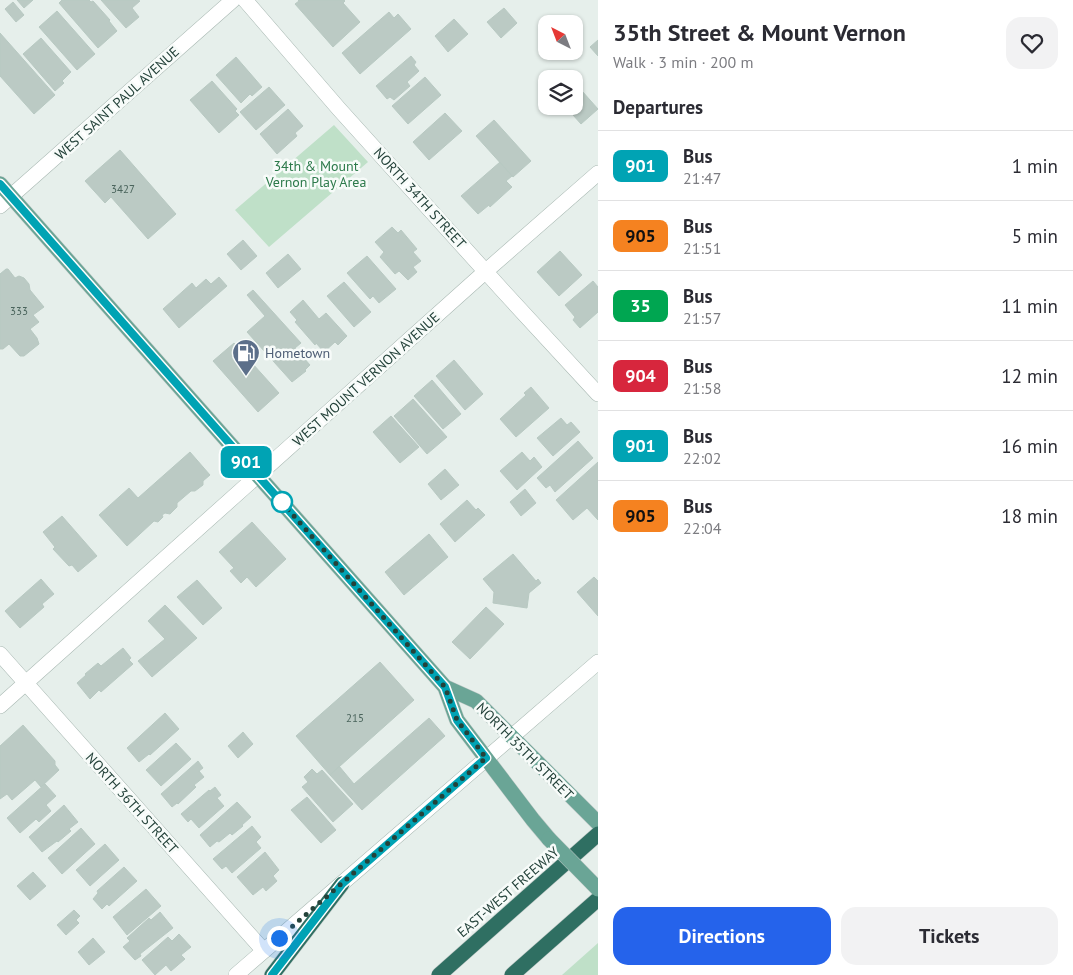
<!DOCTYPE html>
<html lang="en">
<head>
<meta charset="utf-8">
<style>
	body { margin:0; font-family:"PT Sans",sans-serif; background:#f2f2f3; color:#2b2b33; height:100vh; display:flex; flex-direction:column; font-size:19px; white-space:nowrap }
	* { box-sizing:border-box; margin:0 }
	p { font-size:16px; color:#7c7c81 }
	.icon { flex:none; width:28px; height:28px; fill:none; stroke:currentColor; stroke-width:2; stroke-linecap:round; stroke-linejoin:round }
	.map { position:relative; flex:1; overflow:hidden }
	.side { display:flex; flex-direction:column; background:#fff; width:475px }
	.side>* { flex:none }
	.badge { padding:0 10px; border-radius:8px; font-size:18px; line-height:32px }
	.needle { width:32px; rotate:318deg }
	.controls { position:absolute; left:538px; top:15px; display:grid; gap:10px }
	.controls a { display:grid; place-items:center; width:45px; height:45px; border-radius:10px; background:#fff; box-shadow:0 1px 4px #0004; font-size:25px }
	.you { position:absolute; width:25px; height:25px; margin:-12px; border:4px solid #fff; border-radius:50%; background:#1a73e8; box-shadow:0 0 0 8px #1a73e833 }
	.map>.badge { position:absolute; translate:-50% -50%; box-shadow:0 0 0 2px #fff }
	h2 { padding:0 15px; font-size:19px; line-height:45px }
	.round { display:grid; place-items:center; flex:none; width:52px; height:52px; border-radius:15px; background:#f2f2f3 }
	.head { display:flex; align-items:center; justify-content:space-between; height:85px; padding:0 15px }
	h1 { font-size:24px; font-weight:700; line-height:38px }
	.primary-button { display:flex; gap:10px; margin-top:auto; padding:10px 15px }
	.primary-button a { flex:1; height:58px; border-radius:15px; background:#2563eb; color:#fff; font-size:20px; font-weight:700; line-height:58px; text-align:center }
	.primary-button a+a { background:#f2f2f3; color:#2b2b33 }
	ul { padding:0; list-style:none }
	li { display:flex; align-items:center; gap:15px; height:70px; padding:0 15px; border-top:1px solid #e1e1e2 }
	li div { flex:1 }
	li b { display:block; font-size:19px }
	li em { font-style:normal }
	li .badge { min-width:55px; font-weight:700; text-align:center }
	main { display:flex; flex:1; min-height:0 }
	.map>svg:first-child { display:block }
	.green { fill:#bfe0c8 }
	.building { fill:#bbcac4; stroke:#b8c9c2 }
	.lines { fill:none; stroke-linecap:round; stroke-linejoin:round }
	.minor-casing { stroke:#a8b8b2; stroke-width:16 }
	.major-casing { stroke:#c2cac8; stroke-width:16 }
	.highway-casing { stroke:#c2cac8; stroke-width:16 }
	.minor { stroke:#fff; stroke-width:15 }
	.major { stroke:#6aa596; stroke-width:15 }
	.highway { stroke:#2f6f62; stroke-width:15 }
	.major-bridge-casing { stroke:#c2cac8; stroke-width:16; stroke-linecap:butt }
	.major-bridge { stroke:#6aa596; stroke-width:15 }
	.line-casing { stroke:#fff; stroke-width:11 }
	.line { stroke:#00a3b4; stroke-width:8 }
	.walk { stroke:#24423a; stroke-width:5; stroke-dasharray:0 9 }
	.stop-dot { fill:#fff; stroke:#00a3b4; stroke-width:2.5 }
	.labels { text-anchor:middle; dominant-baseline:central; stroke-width:5; stroke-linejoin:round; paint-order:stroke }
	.number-label { font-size:11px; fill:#4a645c }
	.street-label { font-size:14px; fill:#24423a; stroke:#f7fbf9 }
	.park-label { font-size:14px; fill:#2d7a4b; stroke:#f7fbf9 }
	.service-label { font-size:14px; fill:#4e5e75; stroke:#f7fbf9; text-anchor:start }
</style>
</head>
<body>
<main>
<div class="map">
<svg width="598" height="975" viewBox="0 0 598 975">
	<rect width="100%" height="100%" fill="#e6efeb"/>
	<!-- green -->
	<path class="green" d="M 334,125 L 368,162 L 269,247 L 235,210 Z
		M 598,943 L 598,975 L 562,975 Z"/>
	<!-- building -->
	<path class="building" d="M 17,0 L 33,0 L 24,8 Z
		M 62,0 L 89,0 L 91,2 L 93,1 L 110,20 L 109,21 L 117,31 L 98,48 L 59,3 Z
		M 101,0 L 138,0 L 140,1 L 132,8 L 139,17 L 126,28 Z
		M 298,0 L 344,0 L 345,1 L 343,3 L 360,22 L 333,47 L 295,4 L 299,1 Z
		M 13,2 L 24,15 L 16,22 L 5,9 Z
		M 504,8 L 517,23 L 501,38 L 487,22 Z
		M 57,11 L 95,54 L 77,70 L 39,27 Z
		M 389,12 L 394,18 L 398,14 L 411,29 L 360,74 L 342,53 Z
		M 454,19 L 468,34 L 448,52 L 435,36 Z
		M 0,33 L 55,95 L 34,114 L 0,76 Z
		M 41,38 L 71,72 L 62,81 L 64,83 L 55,91 L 23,54 Z
		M 598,40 L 598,56 L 590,47 Z
		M 411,56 L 416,62 L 414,65 L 419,71 L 407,82 L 410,86 L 394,100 L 390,97 L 387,99 L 376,86 Z
		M 236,57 L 262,87 L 252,96 L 250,94 L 241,103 L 216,75 Z
		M 563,70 L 571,79 L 553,79 Z
		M 425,77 L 441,95 L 408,124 L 392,106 Z
		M 212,81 L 237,109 L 235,111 L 239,115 L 219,133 L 190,100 Z
		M 574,82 L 598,109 L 581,124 L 565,106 L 574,106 Z
		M 269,87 L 285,105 L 256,130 L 240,112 Z
		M 288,109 L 303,126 L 295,133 L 297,136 L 277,154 L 260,134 Z
		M 445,113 L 462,131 L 429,160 L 413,142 Z
		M 494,120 L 531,161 L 513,177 L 476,136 Z
		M 120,150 L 176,214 L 148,239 L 111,197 L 105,203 L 85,181 Z
		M 500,162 L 512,176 L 506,181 L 512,187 L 490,207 L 489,205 L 478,214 L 461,196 Z
		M 392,227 L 398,233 L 401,230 L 417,249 L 413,252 L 421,261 L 413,267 L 417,272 L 408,280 L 399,271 L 395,274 L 380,257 L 384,252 L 375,242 Z
		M 243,240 L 257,256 L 241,270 L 227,254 Z
		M 560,251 L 582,275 L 559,296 L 537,272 Z
		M 288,254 L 301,269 L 278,288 L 266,273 Z
		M 367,256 L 396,289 L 379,303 L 373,296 L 370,299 L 347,273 Z
		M 6,269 L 8,269 L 15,278 L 19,276 L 24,278 L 29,284 L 30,290 L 44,307 L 33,315 L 39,322 L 30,329 L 37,338 L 39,344 L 24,356 L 20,356 L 9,344 L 3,349 L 0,349 L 0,274 Z
		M 219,277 L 227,286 L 179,328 L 163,309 L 192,283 L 196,288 L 206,279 L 211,284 Z
		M 593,281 L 598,287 L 598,312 L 580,328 L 573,320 L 575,317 L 565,305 Z
		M 344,282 L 371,312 L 354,327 L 327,296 Z
		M 253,290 L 301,343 L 295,348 L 310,365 L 305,370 L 306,371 L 292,382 L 247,332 L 265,316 L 247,295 Z
		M 303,300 L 319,319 L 326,313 L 347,336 L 338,345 L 335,342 L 324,352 L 316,343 L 315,345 L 295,322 L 297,320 L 290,312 Z
		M 234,343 L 279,393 L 258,412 L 213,361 Z
		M 454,360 L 483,394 L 465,410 L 436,376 Z
		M 432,380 L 461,414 L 443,429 L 414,396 Z
		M 531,387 L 549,408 L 516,437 L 500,419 L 526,395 L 524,393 Z
		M 413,399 L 447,437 L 427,454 L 394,416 Z
		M 391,416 L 419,447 L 400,463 L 373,432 Z
		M 561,418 L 567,425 L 571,422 L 580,432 L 553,456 L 537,438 Z
		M 578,441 L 593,458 L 555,492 L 550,485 L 546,488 L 537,478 Z
		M 190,452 L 210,475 L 203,481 L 203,485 L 195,491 L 191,491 L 177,503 L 177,507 L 170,514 L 165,513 L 162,515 L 163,517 L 158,522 L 154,521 L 127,546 L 99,515 L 129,488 L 138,498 Z
		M 522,452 L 530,461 L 534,457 L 542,467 L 517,490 L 500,471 Z
		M 598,462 L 598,520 L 587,508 L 573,520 L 556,500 Z
		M 445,469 L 459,485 L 441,500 L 428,484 Z
		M 525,489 L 536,503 L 521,516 L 510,502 Z
		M 467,500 L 476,510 L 478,508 L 485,515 L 455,542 L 440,524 Z
		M 62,516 L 97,556 L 78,572 L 72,565 L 69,566 L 53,549 L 55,547 L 43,532 Z
		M 252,522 L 286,559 L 256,587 L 247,577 L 241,583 L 230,571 L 234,568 L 219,552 Z
		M 429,534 L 448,557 L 404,595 L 385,572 Z
		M 513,554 L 536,581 L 538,579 L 541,583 L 529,593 L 527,608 L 493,603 L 494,592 L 483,579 Z
		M 594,577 L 598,581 L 598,616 L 577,592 Z
		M 41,579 L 54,594 L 42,604 L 44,607 L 20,628 L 5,611 Z
		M 197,580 L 222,608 L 203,625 L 177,597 Z
		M 165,605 L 197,638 L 152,677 L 138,661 L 165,639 L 148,621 Z
		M 486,607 L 504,624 L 470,659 L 452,642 Z
		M 123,648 L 131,658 L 129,660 L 133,664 L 101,692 L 99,690 L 90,699 L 77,683 L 86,675 L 85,674 L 98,663 L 101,666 Z
		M 380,662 L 414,700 L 330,775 L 296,736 Z
		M 165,713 L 179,729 L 150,755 L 149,754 L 139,762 L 127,748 Z
		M 429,718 L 445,736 L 362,810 L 330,775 L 339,766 L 354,784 Z
		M 23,725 L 55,761 L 55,765 L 59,770 L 41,787 L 35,780 L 12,800 L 7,794 L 0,799 L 0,746 Z
		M 243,732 L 253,744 L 238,758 L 228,746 Z
		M 176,743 L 191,759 L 161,786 L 146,770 Z
		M 198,761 L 203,768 L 199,771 L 204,777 L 194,785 L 196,787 L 178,804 L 177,803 L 172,807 L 161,794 Z
		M 312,769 L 317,774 L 322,770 L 353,804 L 333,822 L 302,787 L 308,782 L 304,777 Z
		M 45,784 L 56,796 L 46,805 L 51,811 L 39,822 L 36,819 L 20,833 L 7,818 Z
		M 215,787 L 221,795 L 217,798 L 224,806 L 199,828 L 191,819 L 188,822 L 181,814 L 209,790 L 210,791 Z
		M 307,797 L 336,830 L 321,843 L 291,810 Z
		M 237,802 L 251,817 L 242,825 L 243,826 L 232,835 L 230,833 L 219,842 L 217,841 L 210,847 L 200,835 Z
		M 64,805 L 78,822 L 69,829 L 71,831 L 58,842 L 57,841 L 42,852 L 29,837 Z
		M 252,826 L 261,837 L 256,842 L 261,848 L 232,873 L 226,866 L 222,869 L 213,859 Z
		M 81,828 L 95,844 L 62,874 L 48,858 Z
		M 105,844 L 119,860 L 90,886 L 76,870 Z
		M 265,852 L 279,870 L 273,876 L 277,881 L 266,891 L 263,887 L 253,895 L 237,877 Z
		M 124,867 L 137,881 L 109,906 L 107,904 L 102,909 L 93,899 L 98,893 L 97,891 Z
		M 33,872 L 46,886 L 30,900 L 17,886 Z
		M 146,889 L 161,906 L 127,935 L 113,917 Z
		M 74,910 L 80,916 L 76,920 L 79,923 L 66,935 L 57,925 Z
		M 160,912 L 173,928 L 140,954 L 141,956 L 135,960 L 123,947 L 130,941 L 127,938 L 149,918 L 151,920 Z
		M 179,934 L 191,947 L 181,955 L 185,959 L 171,971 L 166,965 L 155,975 L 142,960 L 168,937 L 172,941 Z
		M 93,938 L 105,952 L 89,965 L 78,952 Z"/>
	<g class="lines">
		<defs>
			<path id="minor" d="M 245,0 L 339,109 L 504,292 L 598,394
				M 0,206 L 233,0
				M 0,654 L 264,951
				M 0,706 L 486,271 L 598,173
				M 236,975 L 598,662"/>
			<path id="major" d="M 0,184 L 445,687 L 457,720 L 533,820 L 549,839
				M 445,687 L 476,701 L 598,823"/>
			<path id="highway" d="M 272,975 L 342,884
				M 439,975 L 598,834
				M 512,975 L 598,899"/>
		</defs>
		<!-- minor casing -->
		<use href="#minor" class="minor-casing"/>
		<!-- major casing -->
		<use href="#major" class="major-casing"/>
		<!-- highway casing -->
		<use href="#highway" class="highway-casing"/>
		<!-- minor -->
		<use href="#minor" class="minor"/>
		<!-- major -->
		<use href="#major" class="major"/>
		<!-- highway -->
		<use href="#highway" class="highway"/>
		<defs>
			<path id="major-bridge" d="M 549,839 L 598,889"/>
		</defs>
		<!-- major-bridge casing -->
		<use href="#major-bridge" class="major-bridge-casing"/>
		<!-- major-bridge -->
		<use href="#major-bridge" class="major-bridge"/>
	</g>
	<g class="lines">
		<defs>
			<path id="line" d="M 0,184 L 445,687 L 457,720 L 486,758 L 342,884 L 272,975"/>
		</defs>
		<!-- line casing -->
		<use href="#line" class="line-casing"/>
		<!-- line -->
		<use href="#line" class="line"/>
		<!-- walk -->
		<path class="walk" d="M 279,938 L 486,758 L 457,720 L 445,687 L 277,497 L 282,502"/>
	</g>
	<!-- icons -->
	<defs>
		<symbol id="fuel-pin" viewBox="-11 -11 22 30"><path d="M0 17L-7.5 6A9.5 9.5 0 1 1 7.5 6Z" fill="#5c6f8a" stroke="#f7fbf9"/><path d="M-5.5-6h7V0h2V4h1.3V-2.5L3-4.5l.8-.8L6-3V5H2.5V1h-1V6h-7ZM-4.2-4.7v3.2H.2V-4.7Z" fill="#fff"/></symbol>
	</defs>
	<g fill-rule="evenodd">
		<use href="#fuel-pin" x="230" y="337" width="32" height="43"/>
	</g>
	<!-- markers -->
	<circle class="stop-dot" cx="282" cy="502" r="10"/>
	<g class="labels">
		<!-- number labels -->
		<g class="number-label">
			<text x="123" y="189">3427</text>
			<text x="19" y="311">333</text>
			<text x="355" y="718">215</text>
		</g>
		<!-- street labels -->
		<g class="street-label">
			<text transform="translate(117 103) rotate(-42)">WEST SAINT PAUL AVENUE</text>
			<text transform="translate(420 198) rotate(48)">NORTH 34TH STREET</text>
			<text transform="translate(366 379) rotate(-42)">WEST MOUNT VERNON AVENUE</text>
			<text transform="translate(525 751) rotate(45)">NORTH 35TH STREET</text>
			<text transform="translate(132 803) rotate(48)">NORTH 36TH STREET</text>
			<text transform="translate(508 892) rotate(-41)">EAST-WEST FREEWAY</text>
		</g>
		<!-- park labels -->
		<g class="park-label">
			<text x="316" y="166">34th &amp; Mount<tspan x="316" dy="16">Vernon Play Area</tspan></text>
		</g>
		<!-- service labels -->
		<g class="service-label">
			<text x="265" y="353">Hometown</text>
		</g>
	</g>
</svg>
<div class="controls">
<a><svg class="needle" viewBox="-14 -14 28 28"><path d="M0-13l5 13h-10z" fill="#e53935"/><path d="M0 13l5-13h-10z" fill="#7c7c81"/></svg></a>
<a><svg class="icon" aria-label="layers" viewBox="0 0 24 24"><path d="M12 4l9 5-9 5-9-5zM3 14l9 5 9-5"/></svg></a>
</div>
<div class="you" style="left:279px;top:938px"></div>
<b class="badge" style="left:246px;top:462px;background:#00a3b4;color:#fff">901</b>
</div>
<section class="side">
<div class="head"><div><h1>35th Street &amp; Mount Vernon</h1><p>Walk · 3 min · 200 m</p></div><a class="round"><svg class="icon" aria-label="heart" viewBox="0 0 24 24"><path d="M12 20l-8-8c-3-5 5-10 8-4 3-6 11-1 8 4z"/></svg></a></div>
<h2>Departures</h2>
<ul>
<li><span class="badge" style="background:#00a3b4;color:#fff">901</span><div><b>Bus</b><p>21:47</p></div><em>1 min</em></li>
<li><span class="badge" style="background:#f58220;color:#111">905</span><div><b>Bus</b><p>21:51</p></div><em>5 min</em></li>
<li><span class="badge" style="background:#00a651;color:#fff">35</span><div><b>Bus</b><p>21:57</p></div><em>11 min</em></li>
<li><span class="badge" style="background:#d7263d;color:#fff">904</span><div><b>Bus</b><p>21:58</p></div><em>12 min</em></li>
<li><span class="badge" style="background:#00a3b4;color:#fff">901</span><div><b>Bus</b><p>22:02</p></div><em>16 min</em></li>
<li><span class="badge" style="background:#f58220;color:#111">905</span><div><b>Bus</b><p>22:04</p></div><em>18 min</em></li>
</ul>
<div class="primary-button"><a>Directions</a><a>Tickets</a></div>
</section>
</main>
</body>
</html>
